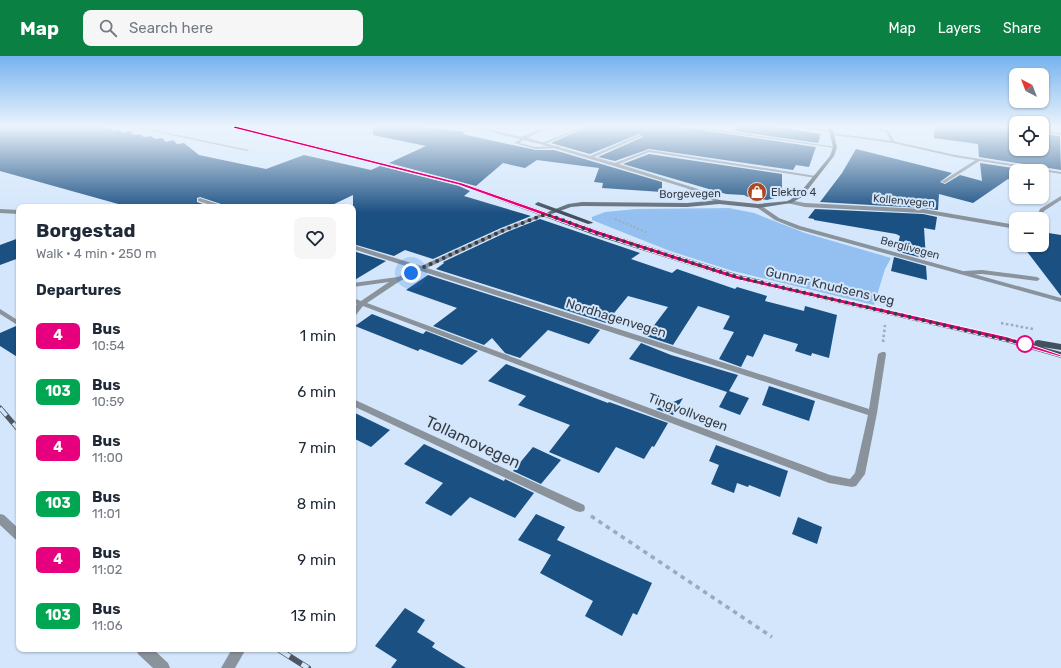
<!DOCTYPE html>
<html lang="en">
<head>
<meta charset="utf-8">
<style>
	body { margin:0; font-family:Rubik,sans-serif; background:#f6f6f7; color:#1f2937; height:100vh; display:flex; flex-direction:column; font-size:15px; white-space:nowrap }
	* { box-sizing:border-box; margin:0 }
	p { font-size:13px; color:#747a83 }
	.icon { flex:none; width:22px; height:22px; fill:none; stroke:currentColor; stroke-width:2; stroke-linecap:round; stroke-linejoin:round }
	.map { position:relative; flex:1; overflow:hidden }
	.side { position:absolute; left:16px; top:148px; width:340px; height:448px; display:flex; flex-direction:column; background:#fff; border-radius:8px; box-shadow:0 1px 3px #0004 }
	.side>* { flex:none }
	.badge { padding:0 8px; border-radius:6px; font-size:14px; line-height:26px }
	.needle { width:26px; rotate:318deg }
	.tools { position:absolute; left:1009px; top:12px; display:grid; gap:8px }
	.tools a { display:grid; place-items:center; width:40px; height:40px; border-radius:8px; background:#fff; box-shadow:0 1px 3px #0004; font-size:20px }
	.you { position:absolute; width:20px; height:20px; margin:-10px; border:3px solid #fff; border-radius:50%; background:#1a73e8; box-shadow:0 0 0 6px #1a73e833 }
	.map>.badge { position:absolute; translate:-50% -50%; box-shadow:0 0 0 2px #fff }
	h2 { padding:0 20px; font-size:15px; line-height:36px }
	.round { display:grid; place-items:center; flex:none; width:42px; height:42px; border-radius:8px; background:#f6f6f7 }
	.overview { display:flex; align-items:center; justify-content:space-between; height:68px; padding:0 20px }
	h1 { font-size:19px; font-weight:700; line-height:30px }
	ul { padding:0; list-style:none }
	li { display:flex; align-items:center; gap:12px; height:56px; padding:0 20px }
	li div { flex:1 }
	li b { display:block; font-size:15px }
	li em { font-style:normal }
	li .badge { min-width:44px; font-weight:700; text-align:center }
	header { display:flex; align-items:center; gap:24px; box-sizing:border-box; height:56px; padding:0 20px; background:#0b8043; color:#fff }
	header strong { font-size:19px }
	nav { display:flex; gap:22px; margin-inline-start:auto; font-size:14px }
	.search { width:280px; height:36px; background:#f6f6f7; display:flex; align-items:center; gap:10px; box-sizing:border-box; padding:0 14px; border-radius:8px; color:#747a83; font-size:15px }
	.map>svg:first-child { display:block }
	.green { fill:#93c0f1 }
	.building { fill:#1b5082 }
	.lines { fill:none; stroke-linecap:round; stroke-linejoin:round }
	.path-far2 { stroke:#9cabbb; stroke-width:2; stroke-dasharray:2 2; stroke-linecap:butt }
	.path-far1 { stroke:#9cabbb; stroke-width:2.5; stroke-dasharray:2.5 2.5; stroke-linecap:butt }
	.path { stroke:#9cabbb; stroke-width:3.5; stroke-dasharray:4.5 4.5; stroke-linecap:butt }
	.lane { fill:#8a929b; fill-rule:evenodd }
	.street { fill:#8a929b; fill-rule:evenodd }
	.secondary { fill:#606b78; fill-rule:evenodd }
	.primary { fill:#42505f; fill-rule:evenodd }
	.rail-far1-casing { stroke:#4d5661; stroke-width:5 }
	.rail-casing { stroke:#4d5661; stroke-width:6 }
	.rail-far1 { stroke:#d3e6fb; stroke-width:3.5; stroke-dasharray:10; stroke-linecap:butt }
	.rail { stroke:#d3e6fb; stroke-width:4.5; stroke-dasharray:14; stroke-linecap:butt }
	.line { fill:#e6007e; stroke:#fff }
	.walk { stroke:#363d46; stroke-width:4; stroke-dasharray:0 7.2 }
	.stop-dot { fill:#fff; stroke:#e6007e; stroke-width:2 }
	.labels { text-anchor:middle; dominant-baseline:central; stroke-width:4; stroke-linejoin:round; paint-order:stroke }
	.far-poi-label { font-size:11px; fill:#363d46; stroke:#d3e6fb; text-anchor:start }
	.far-street-label { font-size:11px; fill:#363d46; stroke:#d3e6fb }
	.street-label { font-size:13px; fill:#363d46; stroke:#d3e6fb }
	.near-street-label { font-size:16px; fill:#363d46; stroke:#d3e6fb }
</style>
</head>
<body>
<header>
<strong>Map</strong>
<div class="search"><svg class="icon" aria-label="search" viewBox="0 0 24 24"><circle cx="10" cy="10" r="6"/><path d="M15 15l6 6"/></svg>Search here</div>
<nav><a>Map</a><a>Layers</a><a>Share</a></nav>
</header>
<div class="map">
<svg width="1061" height="612" viewBox="0 0 1061 612">
	<rect width="100%" height="100%" fill="#d3e6fb"/>
	<!-- green -->
	<path class="green" d="M 729,152 L 754,157 L 805,177 L 891,202 L 885,213 L 874,249 L 733,215 L 670,195 L 592,164 L 592,161 L 605,156 L 636,153 Z"/>
	<!-- building -->
	<path class="building" d="M 0,71 L 109,71 L 113,75 L 119,73 L 123,77 L 130,75 L 134,79 L 140,78 L 144,81 L 151,80 L 155,83 L 162,82 L 166,86 L 173,84 L 177,88 L 184,87 L 199,99 L 266,113 L 304,99 L 371,114 L 380,110 L 459,130 L 470,135 L 464,140 L 531,160 L 501,172 L 433,203 L 405,194 L 394,200 L 353,188 L 353,139 L 328,151 L 308,149 L 304,151 L 226,151 L 224,149 L 200,141 L 197,142 L 197,146 L 212,151 L 129,151 L 0,115 Z
		M 373,71 L 424,71 L 465,76 L 462,78 L 536,94 L 554,94 L 662,126 L 662,136 L 602,132 L 603,127 L 594,126 L 599,112 L 537,104 L 525,112 L 503,107 L 476,130 L 389,107 L 426,90 L 373,79 Z
		M 587,71 L 681,71 L 816,91 L 809,111 L 796,109 L 793,114 L 649,93 L 615,105 L 598,101 L 643,81 L 639,78 L 590,98 L 551,87 Z
		M 738,71 L 778,71 L 821,78 L 818,87 L 734,75 Z
		M 935,71 L 1005,71 L 1016,74 L 1016,93 L 1042,93 L 1042,78 L 1060,80 L 1061,114 L 979,101 L 978,88 L 934,82 Z
		M 856,93 L 952,117 L 940,126 L 945,128 L 960,119 L 982,125 L 980,107 L 1033,115 L 1016,115 L 1016,125 L 1008,123 L 973,147 L 939,138 L 938,154 L 923,152 L 820,146 L 842,117 Z
		M 649,98 L 782,118 L 782,140 L 767,144 L 748,141 L 744,139 L 726,138 L 623,108 Z
		M 815,153 L 923,158 L 937,161 L 935,174 L 924,172 L 926,203 L 896,195 L 900,180 L 896,178 L 814,164 L 814,163 L 808,162 Z
		M 540,163 L 640,197 L 631,203 L 672,217 L 677,213 L 735,233 L 737,231 L 767,240 L 765,245 L 804,255 L 805,250 L 837,259 L 829,302 L 812,297 L 811,300 L 795,295 L 798,288 L 764,278 L 753,301 L 747,299 L 741,311 L 719,303 L 734,276 L 723,273 L 730,260 L 698,250 L 673,289 L 646,280 L 668,251 L 628,240 L 606,267 L 436,213 L 444,207 L 443,206 L 507,176 Z
		M 1042,176 L 1061,179 L 1061,240 L 1022,189 L 1042,189 Z
		M 19,182 L 19,202 L 0,209 L 0,189 Z
		M 353,195 L 386,205 L 353,225 Z
		M 894,201 L 926,210 L 927,224 L 891,215 Z
		M 428,219 L 600,274 L 589,288 L 548,274 L 520,302 L 505,297 L 492,282 L 484,289 L 433,270 L 457,252 L 406,234 Z
		M 372,258 L 423,278 L 426,275 L 478,295 L 462,309 L 420,293 L 418,295 L 355,270 Z
		M 16,270 L 19,271 L 19,302 L 0,290 L 0,277 Z
		M 641,287 L 671,299 L 738,319 L 729,335 L 749,342 L 740,359 L 719,351 L 727,336 L 629,303 Z
		M 506,308 L 608,347 L 609,346 L 668,367 L 654,391 L 652,390 L 644,403 L 616,391 L 599,417 L 549,396 L 570,369 L 518,349 L 526,340 L 488,325 Z
		M 769,330 L 815,345 L 809,365 L 762,349 Z
		M 683,342 L 673,359 L 656,353 Z
		M 353,356 L 390,374 L 371,391 L 353,382 Z
		M 424,388 L 504,425 L 505,423 L 534,437 L 515,462 L 470,441 L 451,460 L 425,447 L 443,427 L 404,408 Z
		M 716,389 L 788,415 L 780,441 L 749,429 L 748,431 L 737,427 L 734,437 L 711,428 L 719,409 L 709,405 Z
		M 533,391 L 561,404 L 541,428 L 513,415 Z
		M 536,458 L 565,471 L 557,484 L 652,527 L 637,559 L 633,557 L 622,580 L 585,560 L 593,545 L 540,517 L 551,499 L 518,484 Z
		M 798,461 L 822,471 L 817,488 L 792,478 Z
		M 405,552 L 425,564 L 417,576 L 435,587 L 432,591 L 466,612 L 391,612 L 397,604 L 375,590 Z"/>
	<g class="lines">
		<!-- path-far2 -->
		<path class="path-far2" d="M 615,163 L 646,176"/>
		<!-- path-far1 -->
		<path class="path-far1" d="M 1001,267 L 1033,273
			M 883,286 L 885,269"/>
		<!-- path -->
		<path class="path" d="M 591,460 L 772,581"/>
		<!-- lane -->
		<path class="lane" d="M 132,71 L 140,71 L 249,94 L 247,95 Z
			M 581,71 L 586,71 L 545,88 L 542,87 Z
			M 861,71 L 870,71 L 888,74 L 895,86 L 892,87 L 886,76 Z
			M 639,79 L 642,80 L 594,101 L 590,100 Z
			M 524,81 L 525,83 L 519,87 L 536,91 L 558,90 L 560,91 L 558,92 L 536,93 L 514,87 Z
			M 977,103 L 981,104 L 945,127 L 941,126 Z
			M 982,214 L 1037,221 L 1040,223 L 1037,225 L 982,218 L 965,219 L 962,217 L 965,215 Z
			M 0,458 L 4,459 L 19,473 L 19,485 L 15,483 L 0,469 Z
			M 136,593 L 153,593 L 168,607 L 170,612 L 153,612 L 138,598 Z"/>
		<!-- street -->
		<path class="street" d="M 470,71 L 477,71 L 522,81 L 544,71 L 549,71 L 527,82 L 615,107 L 649,94 L 816,120 L 818,121 L 816,122 L 649,96 L 619,108 L 698,133 L 721,145 L 722,146 L 719,148 L 703,139 L 686,132 L 607,108 L 540,88 Z
			M 687,71 L 698,71 L 837,91 L 835,92 Z
			M 798,71 L 807,71 L 832,75 L 833,77 L 893,85 L 955,99 L 1061,116 L 1061,118 L 955,101 L 893,87 L 833,79 L 831,78 L 832,77 Z
			M 1006,71 L 1016,71 L 1016,73 Z
			M 1042,74 L 1061,77 L 1061,79 L 1042,76 Z
			M 1061,140 L 1061,144 L 1044,155 L 1042,163 L 1036,163 L 1040,153 Z
			M 200,142 L 224,150 L 225,151 L 217,151 L 198,145 L 198,143 Z
			M 789,144 L 805,147 L 923,153 L 1016,169 L 1016,173 L 923,157 L 805,151 L 787,147 L 786,146 Z
			M 756,149 L 760,149 L 779,162 L 800,170 L 1061,242 L 1061,246 L 797,173 L 775,164 L 756,151 Z
			M 0,153 L 19,154 L 19,158 L 0,157 Z
			M 544,157 L 549,158 L 506,175 L 427,212 L 869,353 L 878,298 L 882,296 L 885,296 L 886,298 L 877,357 L 865,418 L 856,430 L 852,431 L 829,427 L 363,250 L 356,259 L 353,259 L 353,253 L 357,248 L 353,246 L 353,242 L 361,245 L 389,226 L 353,231 L 353,227 L 398,221 L 415,213 L 353,193 L 353,189 L 421,210 L 502,173 ZM 421,215 L 868,359 L 855,417 L 850,423 L 830,419 L 367,247 L 400,225 Z
			M 0,253 L 19,265 L 19,270 L 0,258 Z
			M 353,343 L 584,449 L 585,452 L 584,455 L 580,456 L 576,455 L 353,350 Z
			M 232,593 L 246,593 L 235,612 L 221,612 Z"/>
		<!-- secondary -->
		<path class="secondary" d="M 828,71 L 832,71 L 837,91 L 834,100 L 802,141 L 791,147 L 758,152 L 719,148 L 687,151 L 582,150 L 571,151 L 546,160 L 543,158 L 568,148 L 582,146 L 687,147 L 719,144 L 758,148 L 788,145 L 798,139 L 830,100 L 833,91 Z"/>
		<!-- primary -->
		<path class="primary" d="M 233,71 L 241,71 L 463,127 L 600,175 L 739,219 L 1034,288 L 1035,285 L 1038,284 L 1061,288 L 1061,294 L 1042,291 L 1061,296 L 1061,302 L 1006,286 L 734,223 L 594,179 L 459,129 Z
			M 538,146 L 592,166 L 593,167 L 588,168 L 536,149 L 535,148 Z"/>
		<defs>
			<path id="rail-far1" d="M 0,352 L 19,374"/>
			<path id="rail" d="M 278,593 L 308,612"/>
		</defs>
		<!-- rail-far1 casing -->
		<use href="#rail-far1" class="rail-far1-casing"/>
		<!-- rail casing -->
		<use href="#rail" class="rail-casing"/>
		<!-- rail-far1 -->
		<use href="#rail-far1" class="rail-far1"/>
		<!-- rail -->
		<use href="#rail" class="rail"/>
	</g>
	<!-- sky -->
	<linearGradient id="sky" x2="0" y2="1"><stop stop-color="#76b2ee"/><stop offset="0.45" stop-color="#ebf4fd"/><stop offset="1" stop-color="#ebf4fd" stop-opacity="0"/></linearGradient>
	<rect width="1061" height="157" fill="url(#sky)"/>
	<!-- line -->
	<path class="line" d="M 235,70 L 462,127 L 599,175 L 739,220 L 1008,281 L 1061,299 L 1061,301 L 1006,285 L 735,223 L 595,178 L 459,129 L 233,72 Z"/>
	<g class="lines">
		<!-- walk -->
		<path class="walk" d="M 411,217 L 504,174 L 546,158 L 597,177 L 737,221 L 1025,288"/>
	</g>
	<!-- icons -->
	<defs>
		<symbol id="shop-disc" viewBox="-11 -11 22 22"><circle r="9.5" fill="#ae481e" stroke="#d3e6fb"/><path d="M-5-2.5h2.3a2.7 3.5 0 0 1 5.4 0H5L5.5 6h-11ZM-1.5-2.5h3a1.5 2.3 0 0 0-3 0Z" fill="#fff"/></symbol>
	</defs>
	<g fill-rule="evenodd">
		<use href="#shop-disc" x="746" y="125" width="22" height="22"/>
	</g>
	<!-- markers -->
	<circle class="stop-dot" cx="1025" cy="288" r="8"/>
	<g class="labels">
		<!-- far-poi labels -->
		<g class="far-poi-label">
			<text x="771" y="136">Elektro 4</text>
		</g>
		<!-- far-street labels -->
		<g class="far-street-label">
			<text transform="translate(690 138) rotate(-1)">Borgevegen</text>
			<text transform="translate(904 145) rotate(5)">Kollenvegen</text>
			<text transform="translate(910 192) rotate(15)">Berglivegen</text>
		</g>
		<!-- street labels -->
		<g class="street-label">
			<text transform="translate(830 230) rotate(13)">Gunnar Knudsens veg</text>
			<text transform="translate(616 262) rotate(17)">Nordhagenvegen</text>
			<text transform="translate(688 356) rotate(21)">Tingvollvegen</text>
		</g>
		<!-- near-street labels -->
		<g class="near-street-label">
			<text transform="translate(473 386) rotate(25)">Tollamovegen</text>
		</g>
	</g>
</svg>
<div class="tools">
<a><svg class="needle" viewBox="-14 -14 28 28"><path d="M0-13l5 13h-10z" fill="#e53935"/><path d="M0 13l5-13h-10z" fill="#747a83"/></svg></a>
<a><svg class="icon" aria-label="locate" viewBox="0 0 24 24"><circle cx="12" cy="12" r="6"/><path d="M12 2v4M12 18v4M2 12h4M18 12h4"/></svg></a>
<a>+</a>
<a>−</a>
</div>
<div class="you" style="left:411px;top:217px"></div>
<section class="side">
<div class="overview"><div><h1>Borgestad</h1><p>Walk · 4 min · 250 m</p></div><a class="round"><svg class="icon" aria-label="heart" viewBox="0 0 24 24"><path d="M12 20l-8-8c-3-5 5-10 8-4 3-6 11-1 8 4z"/></svg></a></div>
<h2>Departures</h2>
<ul>
<li><span class="badge" style="background:#e6007e;color:#fff">4</span><div><b>Bus</b><p>10:54</p></div><em>1 min</em></li>
<li><span class="badge" style="background:#00a651;color:#fff">103</span><div><b>Bus</b><p>10:59</p></div><em>6 min</em></li>
<li><span class="badge" style="background:#e6007e;color:#fff">4</span><div><b>Bus</b><p>11:00</p></div><em>7 min</em></li>
<li><span class="badge" style="background:#00a651;color:#fff">103</span><div><b>Bus</b><p>11:01</p></div><em>8 min</em></li>
<li><span class="badge" style="background:#e6007e;color:#fff">4</span><div><b>Bus</b><p>11:02</p></div><em>9 min</em></li>
<li><span class="badge" style="background:#00a651;color:#fff">103</span><div><b>Bus</b><p>11:06</p></div><em>13 min</em></li>
</ul>
</section>
</div>
</body>
</html>
